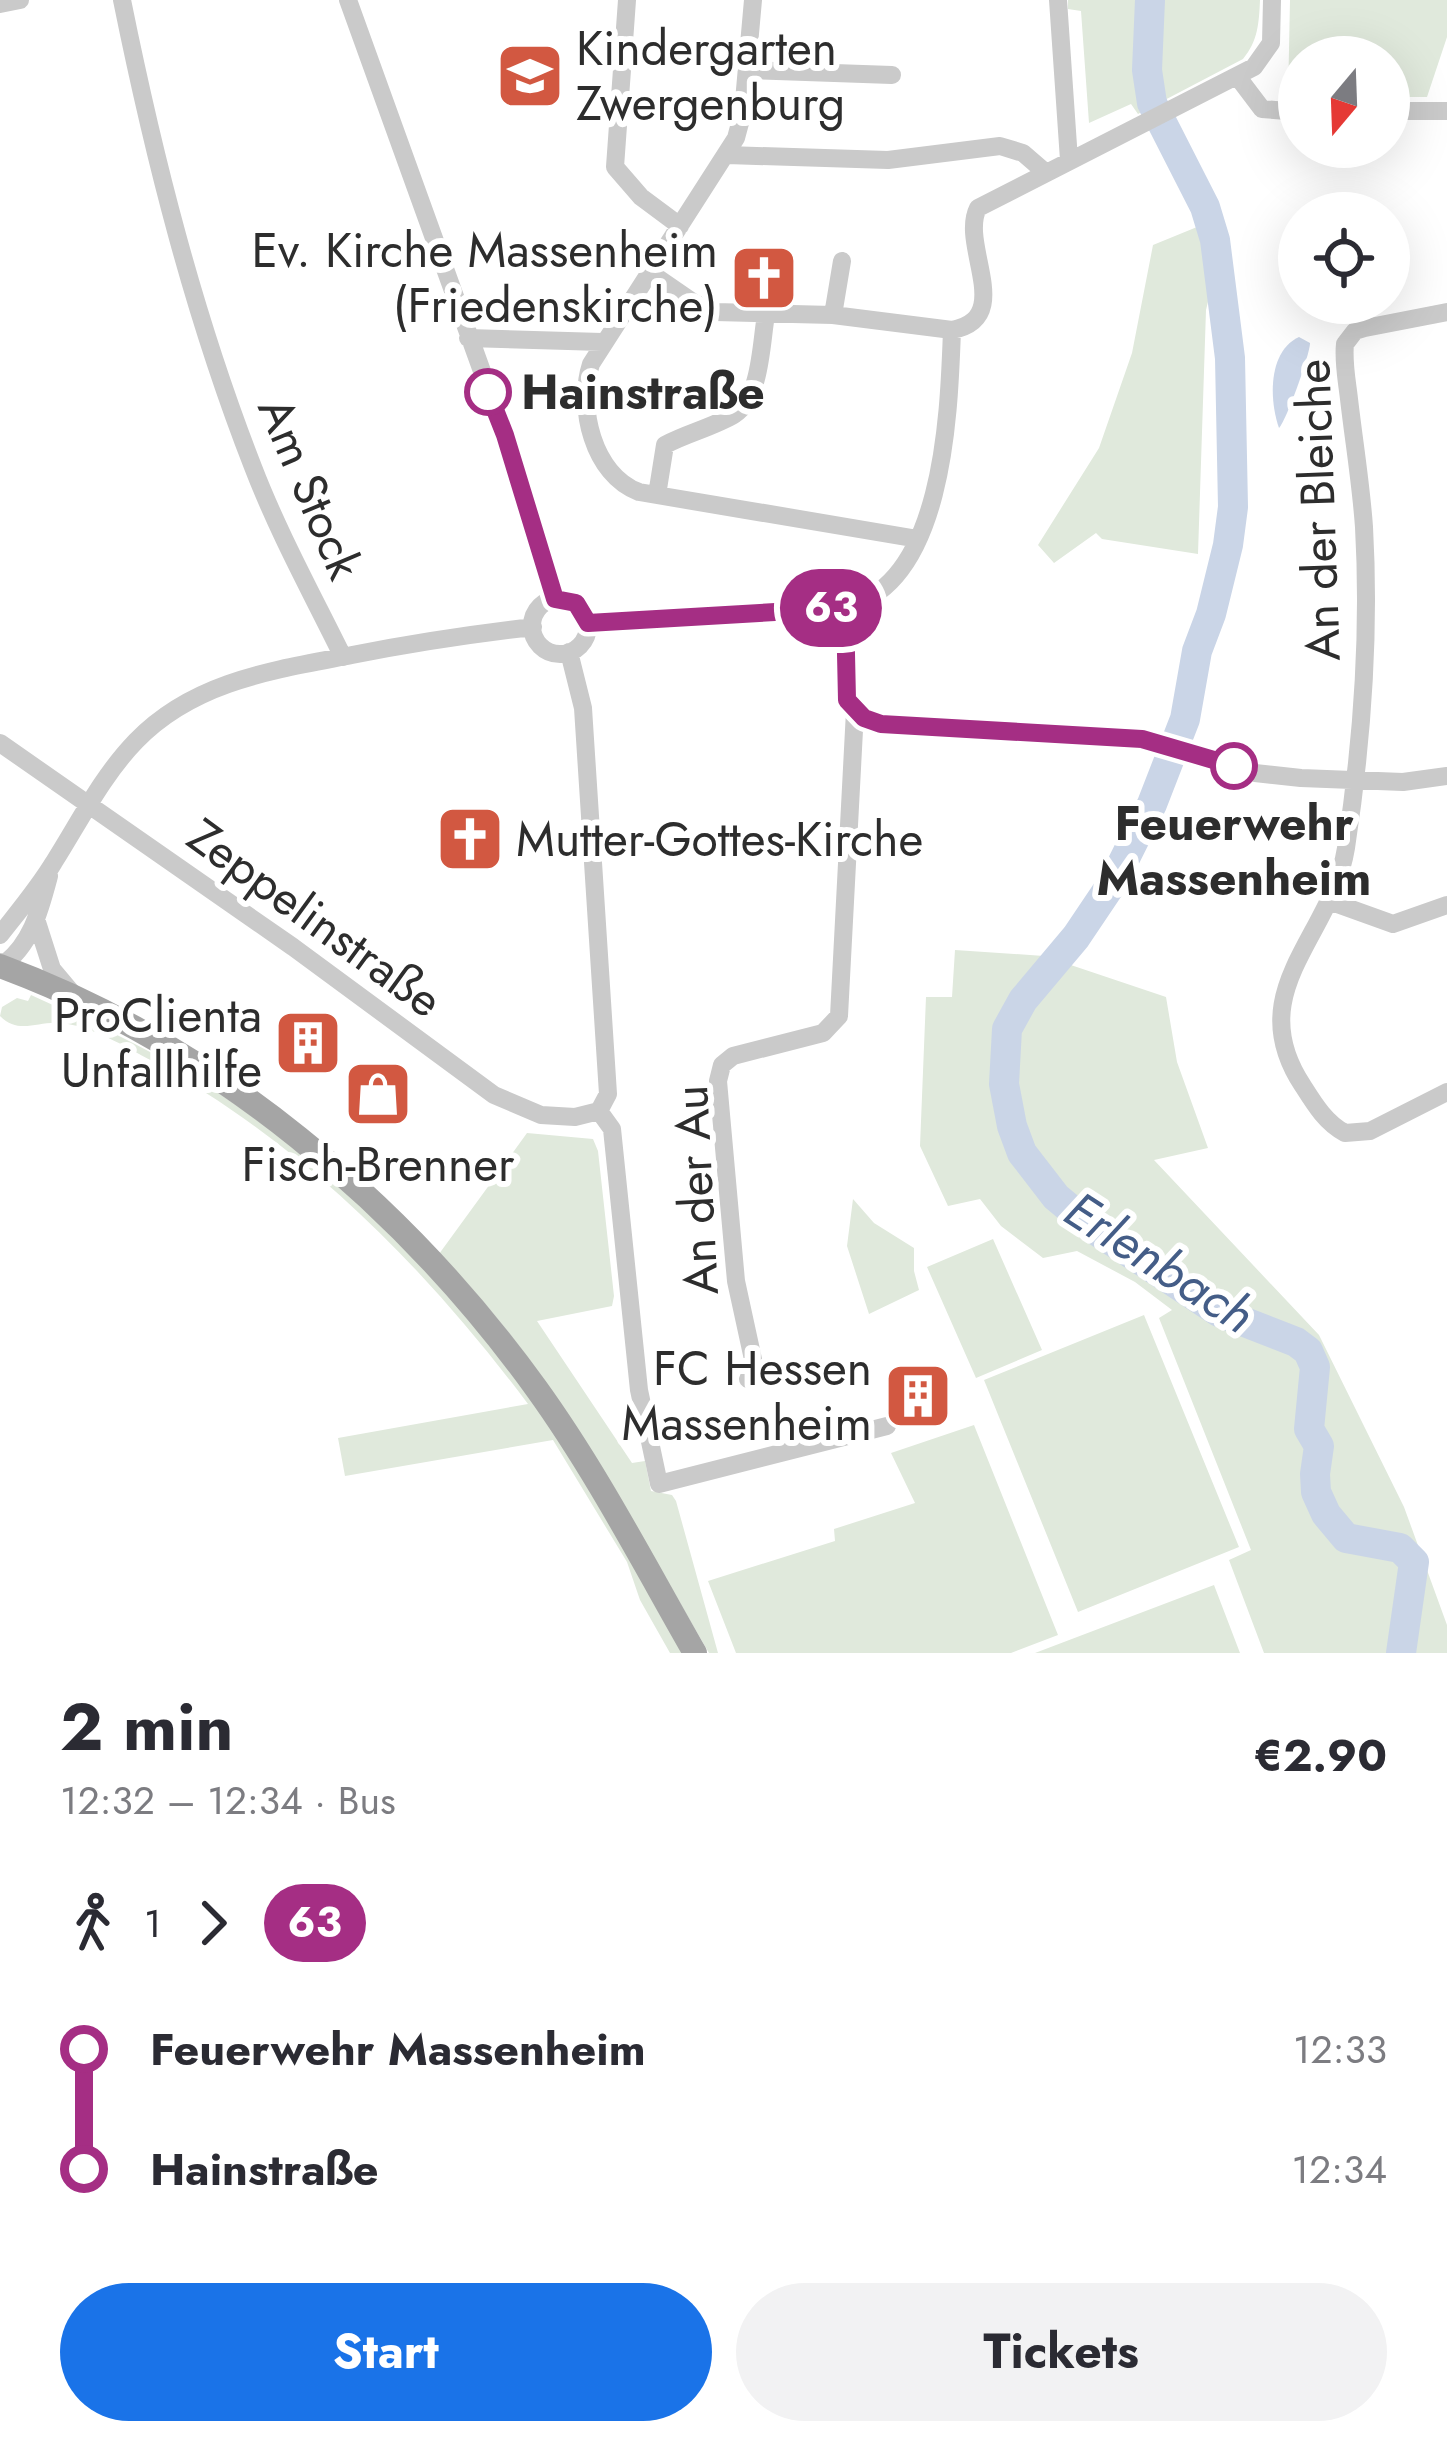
<!DOCTYPE html>
<html lang="en">
<head>
<meta charset="utf-8">
<style>
	body { margin:0; font-family:Jost,sans-serif; background:#f2f2f3; color:#2b2b33; height:100vh; display:flex; flex-direction:column; font-size:45px; white-space:nowrap }
	* { box-sizing:border-box; margin:0 }
	p { font-size:39px; color:#7c7c81 }
	.icon { flex:none; width:66px; height:66px; fill:none; stroke:currentColor; stroke-width:2; stroke-linecap:round; stroke-linejoin:round }
	.map { position:relative; height:1653px; overflow:hidden }
	.side { display:flex; flex-direction:column; background:#fff; flex:1 }
	.side>* { flex:none }
	.badge { padding:0 24px; border-radius:39px; font-size:42px; line-height:78px }
	.needle { width:78px; rotate:199deg }
	.buttons { position:absolute; left:1278px; top:36px; display:grid; gap:24px }
	.buttons a { display:grid; place-items:center; width:132px; height:132px; border-radius:50%; background:#fff; box-shadow:0 12px 48px #0002; font-size:60px }
	.map>.badge { position:absolute; translate:-50% -50%; box-shadow:0 0 0 6px #fff }
	.legs { display:flex; align-items:center; gap:18px; height:132px; padding:0 60px; font-size:39px }
	.legs p { margin-inline-start:auto }
	.summary { display:flex; align-items:center; justify-content:space-between; height:204px; padding:0 60px }
	h1 { font-size:66px; font-weight:700; line-height:90px }
	.primary-button { display:flex; gap:24px; margin-top:auto; padding:24px 60px }
	.primary-button a { flex:1; height:138px; border-radius:72px; background:#1a73e8; color:#fff; font-size:48px; font-weight:700; line-height:138px; text-align:center }
	.primary-button a+a { background:#f2f2f3; color:#2b2b33 }
	ul { padding:0 60px; list-style:none }
	li { display:flex; align-items:center; gap:42px; height:120px; font-size:45px }
	li i { display:grid; place-items:center; width:18px; height:100%; margin:0 15px; background:currentColor }
	li i::after { content:''; width:30px; height:30px; margin:-15px; border:9px solid; border-radius:50%; background:#fff }
	li p { margin-inline-start:auto }
	li:first-child i { background:linear-gradient(#0000 50%,currentColor 0) }
	li:last-child i { background:linear-gradient(currentColor 50%,#0000 0) }
	.map>svg:first-child { display:block }
	.green { fill:#e0e9dc }
	.water { fill:#cad5e7 }
	.lines { fill:none; stroke-linecap:round; stroke-linejoin:round }
	.river { stroke:#cad5e7; stroke-width:30 }
	.minor { stroke:#cacaca; stroke-width:18 }
	.major { stroke:#a5a5a5; stroke-width:24 }
	.line-1-casing { stroke:#fff; stroke-width:27 }
	.line-1 { stroke:#a52e84; stroke-width:18 }
	.stop-1-dot { fill:#fff; stroke:#a52e84; stroke-width:6 }
	.labels { text-anchor:middle; dominant-baseline:central; stroke-width:12; stroke-linejoin:round; paint-order:stroke }
	.poi-label { font-size:48px; fill:#2d2d2d; stroke:#fff; text-anchor:end }
	.stop-label { font-size:48px; font-weight:bold; fill:#2d2d2d; stroke:#fff; text-anchor:start }
	.street-label { font-size:48px; fill:#2d2d2d; stroke:#fff }
	.water-label { font-size:51px; font-style:italic; fill:#445d87; stroke:#fff }
</style>
</head>
<body>
<div class="map">
<svg width="1447" height="1653" viewBox="0 0 1447 1653">
	<rect width="100%" height="100%" fill="#fff"/>
	<!-- green -->
	<path class="green" d="M 1068,0 L 1260,0 C 1259,23 1258,41 1243,59 L 1138,114 L 1131,104 L 1089,123 L 1081,11 L 1068,9 Z
		M 1290,0 L 1447,0 L 1447,37 L 1427,97 L 1389,97 L 1389,57 L 1299,57 L 1299,98 L 1288,98 Z
		M 1197,227 L 1212,285 L 1206,310 L 1198,554 L 1102,539 L 1096,533 L 1054,563 L 1038,545 L 1099,448 L 1132,353 L 1153,245 Z
		M 955,950 L 1044,956 L 1166,997 L 1177,1062 L 1208,1148 L 1154,1160 L 1319,1335 L 1404,1507 L 1447,1625 L 1447,1653 L 1264,1653 L 1229,1560 L 1251,1550 L 1159,1318 L 1172,1310 L 1135,1282 L 1077,1251 L 1043,1258 L 1001,1226 L 980,1199 L 948,1206 L 920,1146 L 926,997 L 952,997 Z
		M 31,995 C 86,1020 142,1045 194,1077 C 330,1164 456,1282 546,1418 C 596,1494 640,1575 687,1653 L 670,1653 L 640,1600 L 627,1562 L 553,1440 L 345,1476 L 338,1438 L 528,1404 C 426,1268 304,1144 152,1061 C 126,1047 90,1025 60,1023 C 37,1021 19,1035 0,1016 L 2,1007 L 17,998 L 28,1001 Z
		M 527,1133 L 593,1139 L 598,1151 L 614,1296 L 612,1306 L 537,1321 L 632,1463 L 645,1461 L 651,1491 L 672,1495 L 676,1501 L 718,1653 L 709,1653 C 628,1515 554,1368 439,1254 Z
		M 853,1199 L 874,1223 L 914,1248 L 914,1271 L 919,1290 L 869,1314 L 847,1246 Z
		M 993,1239 L 1042,1350 L 976,1378 L 927,1267 Z
		M 1144,1315 L 1239,1547 L 1078,1612 L 984,1380 Z
		M 974,1425 L 1058,1635 L 1011,1653 L 736,1653 L 708,1581 L 835,1541 L 834,1529 L 915,1503 L 891,1453 Z
		M 1214,1585 L 1240,1653 L 1035,1653 Z"/>
	<!-- water -->
	<path class="water" d="M 1299,337 L 1310,343 C 1310,354 1287,419 1279,428 C 1269,400 1268,351 1299,337 Z"/>
	<g class="lines">
		<!-- river -->
		<path class="river" d="M 1150,0 L 1147,70 L 1152,103 L 1205,207 L 1215,240 L 1230,358 L 1233,507 L 1228,545 L 1211,614 L 1197,651 L 1185,719 L 1152,804 L 1113,882 L 1076,937 L 1023,1000 L 1007,1029 L 1004,1084 L 1012,1126 L 1022,1153 L 1056,1197 L 1097,1231 L 1219,1312 L 1296,1342 L 1308,1351 L 1315,1367 L 1309,1429 L 1319,1446 L 1315,1474 L 1316,1492 L 1326,1514 L 1346,1538 L 1400,1548 L 1414,1562 L 1401,1653"/>
		<!-- minor -->
		<path class="minor" d="M 122,0 C 154,158 194,316 253,467 C 278,532 312,594 343,657
			M 348,0 L 505,435 L 555,599
			M 627,0 L 615,167 L 641,197 L 680,226
			M 753,0 L 743,112 L 736,138 L 591,364 C 577,407 593,475 639,492 L 918,539
			M 1058,0 L 1069,160
			M 0,4 L 20,0
			M 747,70 L 892,75
			M 1237,76 L 1262,109 L 1299,112
			M 1389,111 L 1447,111
			M 727,155 L 888,160 L 1000,146 L 1023,153 L 1045,172
			M 649,272 L 694,303 L 715,312 L 833,315 L 952,330 C 1016,318 959,245 978,208 L 1254,67 L 1271,43 L 1272,0
			M 1447,312 L 1365,328 L 1355,331 L 1345,344 C 1343,362 1347,381 1349,399 C 1354,442 1361,484 1364,527 C 1370,633 1362,743 1346,848 C 1332,937 1240,991 1303,1086 C 1315,1105 1326,1123 1345,1133 L 1370,1131 L 1447,1092
			M 833,315 L 842,261
			M 468,338 L 602,342
			M 657,495 L 665,445 C 687,433 714,427 735,414 C 761,397 761,343 766,315
			M532 626a28 28 0 1 1 56 0a28 28 0 1 1-56 0Z
			M 845,607 L 847,700 L 864,718 L 881,724 L 1142,739 L 1255,773 L 1301,778 L 1403,782 L 1447,776
			M 588,624 L 845,607 C 945,585 949,410 952,330
			M 569,652 L 583,708 L 608,1094 L 599,1111
			M 0,743 L 293,947 L 494,1095 L 541,1115 L 575,1117 L 599,1111
			M 1329,901 L 1393,924 L 1447,905
			M 36,919 L 52,969 L 73,994
			M 0,935 C 18,912 39,887 54,862 C 80,821 102,776 136,741 C 194,681 274,670 352,655 C 412,643 472,634 533,627
			M 0,962 L 1,966 C 31,946 40,910 49,876
			M 599,1111 L 612,1129 L 639,1390 L 659,1484 L 887,1426
			M 748,1379 L 756,1373 L 736,1281 L 718,1081 L 722,1065 L 733,1056 L 823,1033 L 839,1016 L 855,711"/>
		<!-- major -->
		<path class="major" d="M 0,966 C 214,1045 403,1204 536,1388 C 596,1471 644,1564 695,1653"/>
	</g>
	<g class="lines">
		<defs>
			<path id="line-1" d="M 488,392 L 505,435 L 555,599 L 576,603 L 588,623 L 845,608 L 847,700 L 864,718 L 881,724 L 1142,739 L 1234,766"/>
		</defs>
		<!-- line-1 casing -->
		<use href="#line-1" class="line-1-casing"/>
		<!-- line-1 -->
		<use href="#line-1" class="line-1"/>
	</g>
	<!-- icons -->
	<defs>
		<symbol id="school-square" viewBox="-11 -11 22 22"><rect x="-9" y="-9" width="18" height="18" rx="4" fill="#d25841" stroke="#fff"/><path d="M0-5L7-2L0 1L-7-2ZM-4 1L0 2.5L4 1V4Q0 6-4 4Z" fill="#fff"/></symbol>
		<symbol id="church-square" viewBox="-11 -11 22 22"><rect x="-9" y="-9" width="18" height="18" rx="4" fill="#d25841" stroke="#fff"/><path d="M-1.2-6h2.4v3.5h3.3v2.4h-3.3V6h-2.4V-.1h-3.3v-2.4h3.3Z" fill="#fff"/></symbol>
		<symbol id="building-square" viewBox="-11 -11 22 22"><rect x="-9" y="-9" width="18" height="18" rx="4" fill="#d25841" stroke="#fff"/><path d="M-4-6H4V6H1V3H-1V6H-4ZM-2.5-4.3h1.7v1.8h-1.7ZM.8-4.3h1.7v1.8H.8ZM-2.5-1h1.7V.8h-1.7ZM.8-1h1.7V.8H.8Z" fill="#fff"/></symbol>
		<symbol id="shop-square" viewBox="-11 -11 22 22"><rect x="-9" y="-9" width="18" height="18" rx="4" fill="#d25841" stroke="#fff"/><path d="M-5-2.5h2.3a2.7 3.5 0 0 1 5.4 0H5L5.5 6h-11ZM-1.5-2.5h3a1.5 2.3 0 0 0-3 0Z" fill="#fff"/></symbol>
	</defs>
	<g fill-rule="evenodd">
		<use href="#school-square" x="492" y="38" width="76" height="76"/>
		<use href="#church-square" x="726" y="240" width="76" height="76"/>
		<use href="#church-square" x="432" y="801" width="76" height="76"/>
		<use href="#building-square" x="270" y="1005" width="76" height="76"/>
		<use href="#shop-square" x="340" y="1056" width="76" height="76"/>
		<use href="#building-square" x="880" y="1358" width="76" height="76"/>
	</g>
	<!-- markers -->
	<g class="stop-1-dot">
		<circle cx="488" cy="392" r="21"/>
		<circle cx="1234" cy="766" r="21"/>
	</g>
	<g class="labels">
		<!-- poi labels -->
		<g class="poi-label">
			<text x="576" y="48" text-anchor="start">Kindergarten<tspan x="576" dy="55">Zwergenburg</tspan></text>
			<text x="718" y="250">Ev. Kirche Massenheim<tspan x="718" dy="55">(Friedenskirche)</tspan></text>
			<text x="516" y="839" text-anchor="start">Mutter-Gottes-Kirche</text>
			<text x="262" y="1015">ProClienta<tspan x="262" dy="55">Unfallhilfe</tspan></text>
			<text x="378" y="1164" text-anchor="middle">Fisch-Brenner</text>
			<text x="872" y="1368">FC Hessen<tspan x="872" dy="55">Massenheim</tspan></text>
		</g>
		<!-- stop labels -->
		<g class="stop-label">
			<text x="521" y="392">Hainstraße</text>
			<text x="1234" y="823" text-anchor="middle">Feuerwehr<tspan x="1234" dy="55">Massenheim</tspan></text>
		</g>
		<!-- street labels -->
		<g class="street-label">
			<text transform="translate(310 488) rotate(67)">Am Stock</text>
			<text transform="translate(1318 510) rotate(-92)">An der Bleiche</text>
			<text transform="translate(315 918) rotate(36)">Zeppelinstraße</text>
			<text transform="translate(696 1190) rotate(-93)">An der Au</text>
		</g>
		<!-- water labels -->
		<g class="water-label">
			<text transform="translate(1160 1262) rotate(33)">Erlenbach</text>
		</g>
	</g>
</svg>
<div class="buttons">
<a><svg class="needle" viewBox="-14 -14 28 28"><path d="M0-13l5 13h-10z" fill="#e53935"/><path d="M0 13l5-13h-10z" fill="#7c7c81"/></svg></a>
<a><svg class="icon" aria-label="locate" viewBox="0 0 24 24"><circle cx="12" cy="12" r="6"/><path d="M12 2v4M12 18v4M2 12h4M18 12h4"/></svg></a>
</div>
<b class="badge" style="left:831px;top:608px;background:#a52e84;color:#fff">63</b>
</div>
<section class="side">
<div class="summary"><div><h1>2 min</h1><p>12:32 – 12:34 · Bus</p></div><b>€2.90</b></div>
<div class="legs"><svg class="icon" aria-label="walk" viewBox="0 0 24 24"><circle cx="13" cy="4" r="2"/><path d="M13 8l-2 6 4 7M11 14l-3 7M7 12l3-4h3l4 4"/></svg>1<svg class="icon" aria-label="forward" viewBox="0 0 24 24"><path d="M9 5l7 7-7 7"/></svg><b class="badge" style="background:#a52e84;color:#fff">63</b></div>
<ul>
<li><i style="color:#a52e84"></i><b>Feuerwehr Massenheim</b><p>12:33</p></li>
<li><i style="color:#a52e84"></i><b>Hainstraße</b><p>12:34</p></li>
</ul>
<div class="primary-button"><a>Start</a><a>Tickets</a></div>
</section>
</body>
</html>
